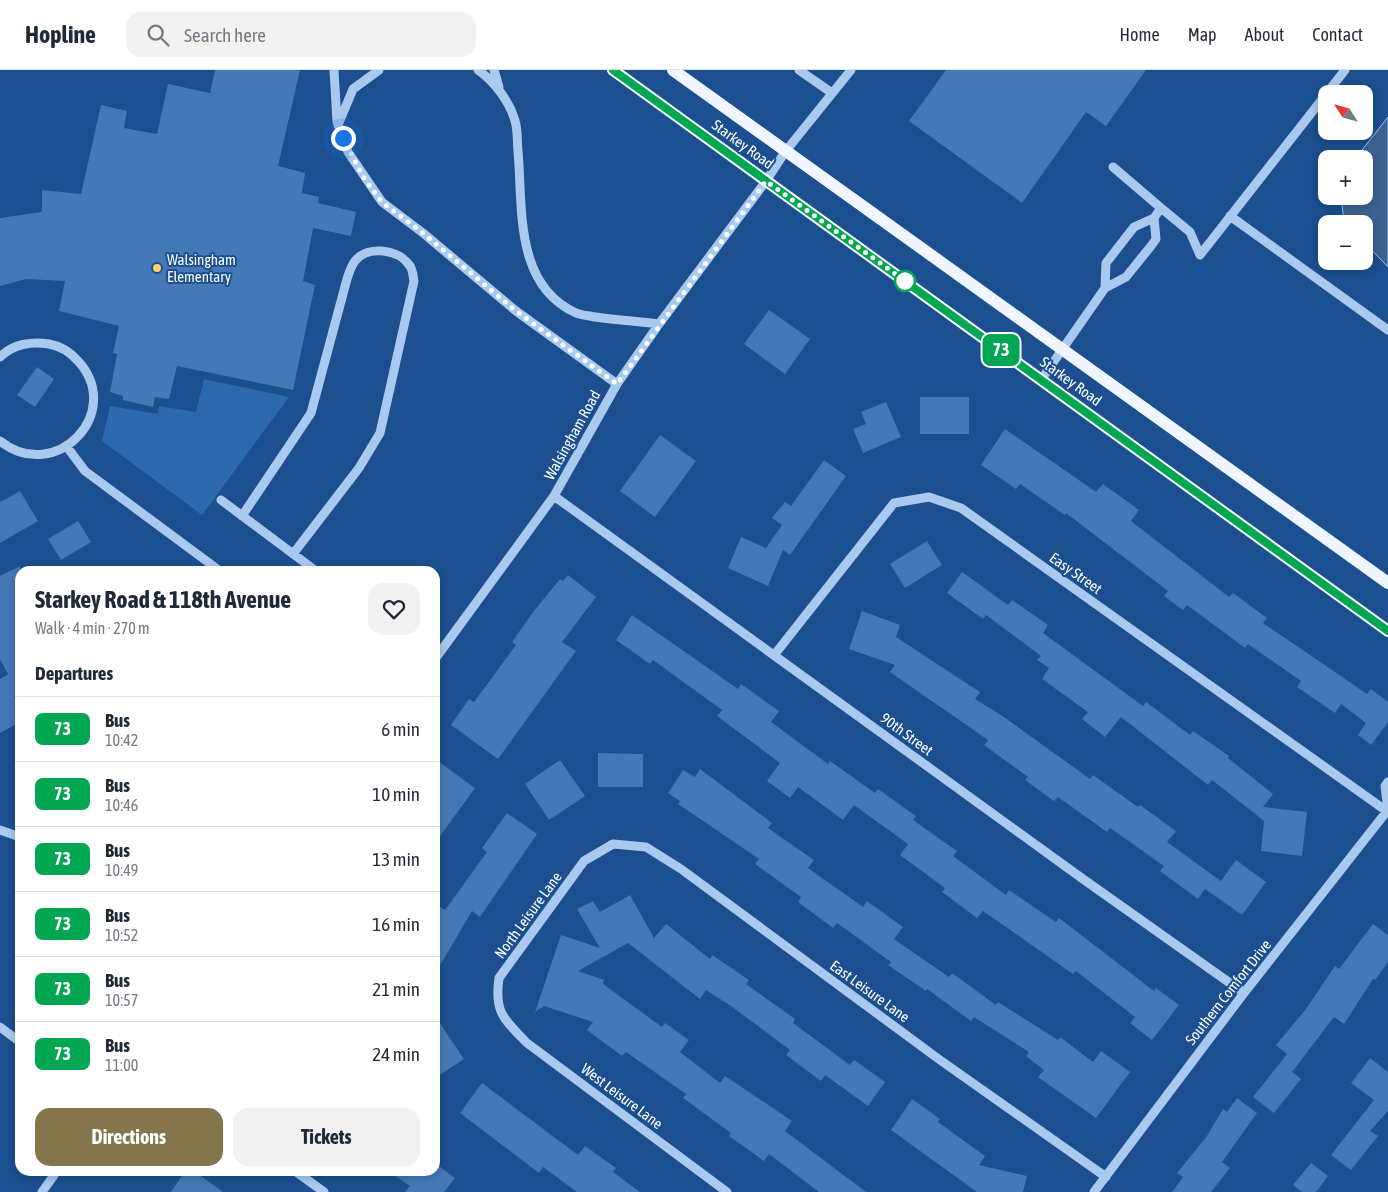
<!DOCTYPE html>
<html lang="en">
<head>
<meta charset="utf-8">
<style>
	body { margin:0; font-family:"Asap Condensed",sans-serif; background:#f2f2f3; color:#1f2937; height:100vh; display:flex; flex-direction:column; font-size:19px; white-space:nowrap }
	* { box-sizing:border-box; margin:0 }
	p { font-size:16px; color:#747a83 }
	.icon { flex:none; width:28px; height:28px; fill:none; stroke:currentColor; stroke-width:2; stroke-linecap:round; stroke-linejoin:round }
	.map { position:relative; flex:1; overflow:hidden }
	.side { position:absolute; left:15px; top:496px; width:425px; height:610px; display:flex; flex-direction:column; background:#fff; border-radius:15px; box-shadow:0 2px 8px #0003 }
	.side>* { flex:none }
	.badge { padding:0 10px; border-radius:8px; font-size:18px; line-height:32px }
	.needle { width:32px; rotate:306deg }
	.buttons { position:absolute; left:1318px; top:15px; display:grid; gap:10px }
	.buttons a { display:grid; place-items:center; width:55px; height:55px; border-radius:10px; background:#fff; box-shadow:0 2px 8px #0003; font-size:25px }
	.you { position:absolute; width:25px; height:25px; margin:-12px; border:4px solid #fff; border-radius:50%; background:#1a73e8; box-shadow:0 0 0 8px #1a73e833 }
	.map>.badge { position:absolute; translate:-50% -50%; box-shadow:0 0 0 2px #fff }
	h2 { padding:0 20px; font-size:19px; line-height:45px }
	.round { display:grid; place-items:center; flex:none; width:52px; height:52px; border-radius:15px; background:#f2f2f3 }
	.head { display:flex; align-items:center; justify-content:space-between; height:85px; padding:0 20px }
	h1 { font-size:24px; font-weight:700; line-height:38px }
	.primary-button { display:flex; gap:10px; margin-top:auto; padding:10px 20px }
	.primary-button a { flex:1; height:58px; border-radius:15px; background:#84754c; color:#fff; font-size:20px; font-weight:700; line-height:58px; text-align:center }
	.primary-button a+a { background:#f2f2f3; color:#1f2937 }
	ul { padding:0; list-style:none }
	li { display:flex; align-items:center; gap:15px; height:65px; padding:0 20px; border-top:1px solid #e0e1e3 }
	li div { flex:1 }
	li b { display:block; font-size:19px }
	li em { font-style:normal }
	li .badge { min-width:55px; font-weight:700; text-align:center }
	header { display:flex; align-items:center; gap:30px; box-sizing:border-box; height:70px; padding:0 25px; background:#fff; border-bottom:1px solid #e0e1e3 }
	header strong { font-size:24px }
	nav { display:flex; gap:28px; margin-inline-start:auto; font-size:18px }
	.search { width:350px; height:45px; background:#f2f2f3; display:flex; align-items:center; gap:12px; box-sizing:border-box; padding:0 18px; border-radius:15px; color:#747a83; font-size:19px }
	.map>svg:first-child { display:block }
	.green { fill:#2e69ad }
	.water { fill:#3c6290; stroke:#9cc4f0 }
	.building { fill:#4478b7 }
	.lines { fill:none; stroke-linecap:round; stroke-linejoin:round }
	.minor { stroke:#a9c9ee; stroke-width:9 }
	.major { stroke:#f0f6ff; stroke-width:12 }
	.line-casing { stroke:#fff; stroke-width:11 }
	.line { stroke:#00a651; stroke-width:8 }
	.walk { stroke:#fff; stroke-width:5; stroke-dasharray:0 9 }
	.poi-dot { fill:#ffd166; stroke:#1b4f8f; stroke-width:2 }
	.stop-dot { fill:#fff; stroke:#00a651; stroke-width:2.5 }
	.labels { text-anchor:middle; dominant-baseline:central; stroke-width:4; stroke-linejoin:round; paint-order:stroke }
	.street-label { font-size:15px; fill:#fff; stroke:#1b4f8f }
	.poi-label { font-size:15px; fill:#fff; stroke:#1b4f8f; text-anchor:start }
</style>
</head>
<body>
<header>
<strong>Hopline</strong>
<div class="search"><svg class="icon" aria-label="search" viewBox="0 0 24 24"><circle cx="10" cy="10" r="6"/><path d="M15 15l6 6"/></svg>Search here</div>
<nav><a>Home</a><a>Map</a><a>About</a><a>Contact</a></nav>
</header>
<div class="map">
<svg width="1388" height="1122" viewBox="0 0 1388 1122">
	<rect width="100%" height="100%" fill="#1b4f8f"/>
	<!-- green -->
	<path class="green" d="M 204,309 L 289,327 L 202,445 L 102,371 L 110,336 L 158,344 L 159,336 L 196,342 Z"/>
	<!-- water -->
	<path class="water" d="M 1388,47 L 1388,197 L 1364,172 L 1364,154 L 1344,152 L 1341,126 L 1364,126 L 1364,89 L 1355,89 Z"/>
	<!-- building -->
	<path class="building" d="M 215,0 L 300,0 L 278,96 L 305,103 L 302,123 L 319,127 L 318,133 L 356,142 L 351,166 L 313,158 L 303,211 L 315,215 L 293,320 L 177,296 L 169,329 L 155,327 L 153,337 L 123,330 L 123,326 L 110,322 L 117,284 L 113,283 L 119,256 L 59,241 L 65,211 L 26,209 L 0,216 L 0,148 L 42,142 L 42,120 L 81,124 L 101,35 L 127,41 L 124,58 L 157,64 L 168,14 L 210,23 Z
		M 946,0 L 1146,0 L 1106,56 L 1086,42 L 1022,133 L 909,51 Z
		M 769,240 L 810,269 L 785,304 L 744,274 Z
		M 37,297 L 54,309 L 35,337 L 17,325 Z
		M 920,327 L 969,327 L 969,364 L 920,364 Z
		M 886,332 L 901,367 L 863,383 L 853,359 L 866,354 L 861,342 Z
		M 1005,359 L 1096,422 L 1103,414 L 1139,440 L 1131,451 L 1229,527 L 1233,523 L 1267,548 L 1263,553 L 1367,624 L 1371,619 L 1388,632 L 1388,652 L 1371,675 L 1358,665 L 1366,653 L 1341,634 L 1335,643 L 1297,617 L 1301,611 L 1248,574 L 1245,578 L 1187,535 L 1183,540 L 1164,526 L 1168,521 L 1066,443 L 1065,445 L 1020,414 L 1016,419 L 981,395 Z
		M 660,365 L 696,391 L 655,447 L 620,421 Z
		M 824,390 L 846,406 L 790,485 L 783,480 L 768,516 L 728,498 L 741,467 L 766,478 L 782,455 L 772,448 L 785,432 L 791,436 Z
		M 20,421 L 38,451 L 0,473 L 0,432 Z
		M 78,451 L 91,472 L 61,490 L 48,469 Z
		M 927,471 L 942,495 L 905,518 L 890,494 Z
		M 20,496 L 20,652 L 0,663 L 0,609 L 8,604 L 0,589 L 0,506 Z
		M 962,502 L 1008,535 L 1012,530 L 1048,555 L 1043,563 L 1143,636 L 1146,632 L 1190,665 L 1193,661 L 1229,686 L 1228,688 L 1273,724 L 1263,737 L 1307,742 L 1302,786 L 1261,781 L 1264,751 L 1212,710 L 1208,715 L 1121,647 L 1105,667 L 1082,649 L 1088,642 L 1042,609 L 1049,598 L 1037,590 L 1041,586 L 986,545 L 983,549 L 947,523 Z
		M 568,505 L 596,527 L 562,572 L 576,581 L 498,689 L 451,655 L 469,629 L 474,632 L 516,575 L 512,572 L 533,542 L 560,509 L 563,511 Z
		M 862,541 L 900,555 L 896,567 L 980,622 L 975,629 L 1004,647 L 1090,709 L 1093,705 L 1138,737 L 1140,735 L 1176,761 L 1167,772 L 1221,811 L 1236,790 L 1266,812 L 1242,845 L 1205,819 L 1198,829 L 1160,801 L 1164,796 L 1110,758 L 1107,762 L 1058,727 L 1054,731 L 1025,710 L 1028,707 L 984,675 L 988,670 L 890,602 L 895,595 L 849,579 Z
		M 632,545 L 738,619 L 741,614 L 779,641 L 771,652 L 828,694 L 830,691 L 875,723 L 878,719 L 916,746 L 913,750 L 957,781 L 953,786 L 1006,825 L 1009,820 L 1056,852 L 1059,848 L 1154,921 L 1156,918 L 1179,935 L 1152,970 L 1130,953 L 1135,947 L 1076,901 L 1073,904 L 983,841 L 977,848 L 942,822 L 945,818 L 900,785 L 908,774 L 854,735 L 843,750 L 798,717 L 790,728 L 767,711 L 780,693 L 717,646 L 722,640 L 653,590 L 650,594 L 616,570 Z
		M 598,683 L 643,684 L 643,717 L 598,717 Z
		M 435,689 L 475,718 L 435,773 Z
		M 560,690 L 585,726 L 549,750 L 525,714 Z
		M 700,699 L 772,753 L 768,758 L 814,790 L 808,798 L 863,837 L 867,831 L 903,857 L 894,869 L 949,907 L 952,903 L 996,935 L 998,932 L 1058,970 L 1060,967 L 1093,992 L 1101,981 L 1130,1002 L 1096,1048 L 1038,1007 L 1044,1000 L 1026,986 L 1029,982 L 974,947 L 971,951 L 927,919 L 926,921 L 888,895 L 891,892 L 837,853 L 833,858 L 798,832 L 801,827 L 755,794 L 759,789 L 678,734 L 680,731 L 668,723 L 683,700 L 695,707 Z
		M 507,743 L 537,764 L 480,847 L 472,841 L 435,904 L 435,834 L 445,840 L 487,782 L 482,778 Z
		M 630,825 L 654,868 L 666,854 L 710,889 L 712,885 L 749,910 L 746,914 L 795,949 L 793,953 L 850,995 L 854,990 L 885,1012 L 868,1036 L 825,1005 L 821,1011 L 786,985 L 790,980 L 731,936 L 706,920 L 700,929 L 628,873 L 578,901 L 604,910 L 603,914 L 662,957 L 665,953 L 689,970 L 680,982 L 720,1013 L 725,1006 L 792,1051 L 785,1061 L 866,1122 L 819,1122 L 769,1084 L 764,1091 L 729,1066 L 731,1063 L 683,1028 L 686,1024 L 626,982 L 622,986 L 587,960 L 593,952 L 544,936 L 535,942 L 561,865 L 600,878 L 577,839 L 593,831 L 600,842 Z
		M 1373,854 L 1388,865 L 1388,892 L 1375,910 L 1373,909 L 1344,954 L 1334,947 L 1292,1002 L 1301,1009 L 1274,1043 L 1253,1027 L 1287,984 L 1276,975 L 1306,939 L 1335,896 L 1339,899 Z
		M 435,946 L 464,989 L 435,1008 Z
		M 1370,988 L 1388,1002 L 1388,1041 L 1370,1061 L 1378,1066 L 1351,1100 L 1331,1085 L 1374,1030 L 1351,1013 Z
		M 482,1013 L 578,1085 L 585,1076 L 616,1098 L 613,1102 L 640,1122 L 577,1122 L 543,1097 L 539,1103 L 460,1043 Z
		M 1237,1028 L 1257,1043 L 1222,1092 L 1230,1098 L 1211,1122 L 1172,1122 L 1183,1107 L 1177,1103 L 1207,1066 L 1223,1039 L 1227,1042 Z
		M 912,1029 L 940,1049 L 938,1052 L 985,1086 L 979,1095 L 1027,1106 L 1023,1122 L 977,1122 L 891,1060 Z
		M 435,1093 L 455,1108 L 444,1122 L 405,1122 L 410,1116 L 388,1101 L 435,1101 Z
		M 1311,1093 L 1328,1106 L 1316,1122 L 1302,1122 L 1293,1115 Z
		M 185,1101 L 194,1101 L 223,1122 L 171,1122 Z"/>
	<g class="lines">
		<!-- minor -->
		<path class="minor" d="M 334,0 L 337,52
			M 379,0 L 353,19 L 338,55 L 348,82 L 382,132 L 423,163 L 516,241 L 617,314
			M 478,0 C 494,11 510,32 515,51 C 518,60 517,72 518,81 C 523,138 514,215 576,243 C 592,249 640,251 659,254
			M 494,0 L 499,17
			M 799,0 L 832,23
			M 1113,97 L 1161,138
			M 1230,146 L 1388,260
			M 1105,218 L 1106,193 L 1134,157 L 1154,148 L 1161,138 L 1190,162 L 1200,185 L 1345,0
			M 0,287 C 13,274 32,271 49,274 C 61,276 70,282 78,291 C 125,342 56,415 0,371
			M 1041,310 L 1105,218 L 1126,207 L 1151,176 L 1156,169 L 1154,148
			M 67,377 L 85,401 L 220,501
			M 554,426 L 1083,809 L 1244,923
			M 221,430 L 316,501
			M 242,446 L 311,343 L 347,209 C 349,203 351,196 355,191 C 368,175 399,179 410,196 C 413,200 413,207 414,211 L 380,363 L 359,398 L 293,484
			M 775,584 L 894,433 L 929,427 L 961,438 L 1388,742
			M 435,589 L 554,426 L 617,314 L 659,254 L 766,111 L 785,82 L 851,0
			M 1388,712 L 1385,716 L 1388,741
			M 0,760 L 20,767
			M 0,957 L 20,972
			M 295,1101 L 324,1122
			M 42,1122 L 57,1101
			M 727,1122 L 527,973 C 504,949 494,943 499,908 L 584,791 L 613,774 L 646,777 L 681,799 L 940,990 L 1106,1107
			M 1094,1122 L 1244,923 L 1387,741"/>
		<!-- major -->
		<path class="major" d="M 613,0 L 1388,561
			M 673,0 L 1388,513"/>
	</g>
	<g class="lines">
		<defs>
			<path id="line" d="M 613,0 L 1388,561"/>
		</defs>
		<!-- line casing -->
		<use href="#line" class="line-casing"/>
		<!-- line -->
		<use href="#line" class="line"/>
		<!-- walk -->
		<path class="walk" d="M 343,68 L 365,110 L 382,132 L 423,163 L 516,241 L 617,314 L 766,111 L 912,216 L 905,211"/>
	</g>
	<!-- markers -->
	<circle class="poi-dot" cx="157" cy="198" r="5"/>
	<circle class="stop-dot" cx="905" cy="211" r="10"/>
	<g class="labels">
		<!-- street labels -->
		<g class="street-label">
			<text transform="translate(743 74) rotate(36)">Starkey Road</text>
			<text transform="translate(1071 311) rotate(36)">Starkey Road</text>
			<text transform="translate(572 365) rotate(-61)">Walsingham Road</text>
			<text transform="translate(1076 503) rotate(35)">Easy Street</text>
			<text transform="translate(907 664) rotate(36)">90th Street</text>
			<text transform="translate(528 845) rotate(-54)">North Leisure Lane</text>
			<text transform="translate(870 921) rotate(36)">East Leisure Lane</text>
			<text transform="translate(1228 922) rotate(-52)">Southern Comfort Drive</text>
			<text transform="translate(622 1026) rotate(37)">West Leisure Lane</text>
		</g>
		<!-- poi labels -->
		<g class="poi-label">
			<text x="167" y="189">Walsingham<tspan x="167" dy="17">Elementary</tspan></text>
		</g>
	</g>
</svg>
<div class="buttons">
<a><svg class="needle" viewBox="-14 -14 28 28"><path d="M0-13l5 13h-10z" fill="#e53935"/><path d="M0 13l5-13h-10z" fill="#747a83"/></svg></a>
<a>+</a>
<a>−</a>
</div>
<div class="you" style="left:343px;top:68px"></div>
<b class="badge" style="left:1001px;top:280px;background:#00a651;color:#fff">73</b>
<section class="side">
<div class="head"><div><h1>Starkey Road &amp; 118th Avenue</h1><p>Walk · 4 min · 270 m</p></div><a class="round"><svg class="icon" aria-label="heart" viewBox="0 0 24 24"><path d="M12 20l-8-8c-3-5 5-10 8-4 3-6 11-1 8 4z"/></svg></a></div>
<h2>Departures</h2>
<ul>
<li><span class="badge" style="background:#00a651;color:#fff">73</span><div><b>Bus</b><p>10:42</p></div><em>6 min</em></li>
<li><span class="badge" style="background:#00a651;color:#fff">73</span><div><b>Bus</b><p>10:46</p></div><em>10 min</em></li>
<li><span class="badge" style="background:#00a651;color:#fff">73</span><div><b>Bus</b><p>10:49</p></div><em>13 min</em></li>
<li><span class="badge" style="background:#00a651;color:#fff">73</span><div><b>Bus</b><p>10:52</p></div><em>16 min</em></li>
<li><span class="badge" style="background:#00a651;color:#fff">73</span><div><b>Bus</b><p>10:57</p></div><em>21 min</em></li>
<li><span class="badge" style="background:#00a651;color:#fff">73</span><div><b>Bus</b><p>11:00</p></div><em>24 min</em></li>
</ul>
<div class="primary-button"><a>Directions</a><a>Tickets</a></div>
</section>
</div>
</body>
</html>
